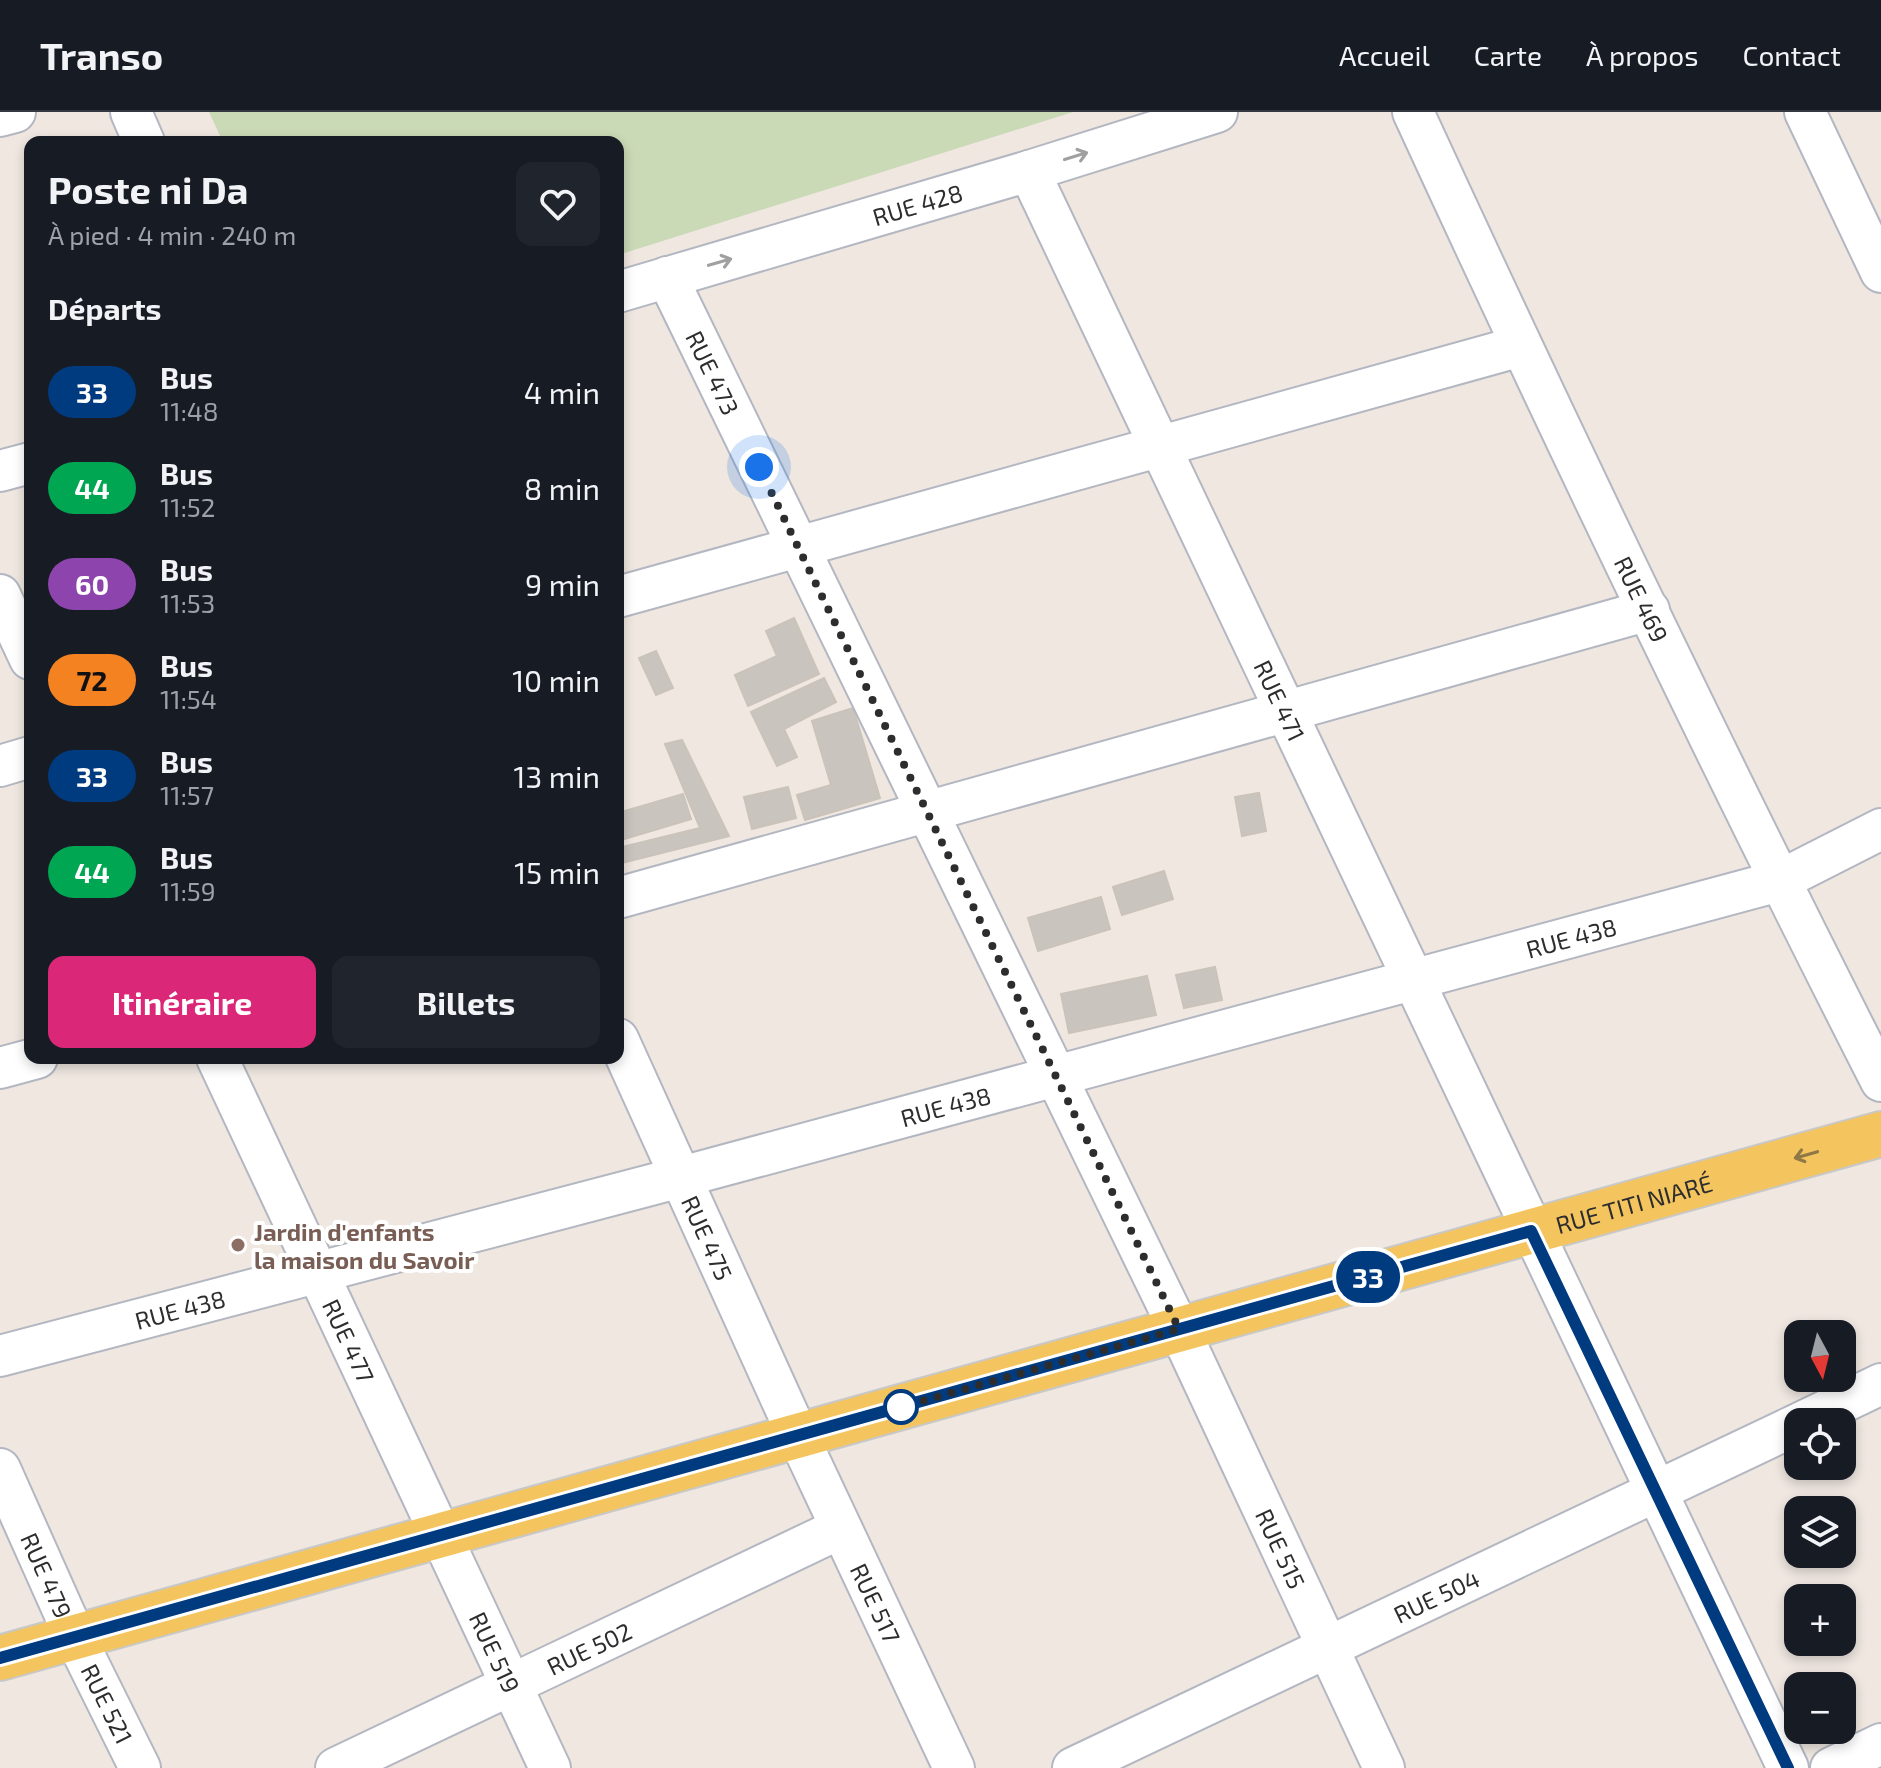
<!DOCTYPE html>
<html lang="fr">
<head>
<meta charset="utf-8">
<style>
	body { margin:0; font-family:"Exo 2",sans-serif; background:#20242c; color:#f1f3f6; height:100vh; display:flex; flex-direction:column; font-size:30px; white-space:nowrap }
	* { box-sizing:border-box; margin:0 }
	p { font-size:26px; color:#9ea1a6 }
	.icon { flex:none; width:44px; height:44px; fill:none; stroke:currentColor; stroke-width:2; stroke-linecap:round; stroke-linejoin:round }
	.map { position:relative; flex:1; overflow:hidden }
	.drawer { position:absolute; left:24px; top:24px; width:600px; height:928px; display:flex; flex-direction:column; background:#171b24; border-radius:16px; box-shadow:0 4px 12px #0003 }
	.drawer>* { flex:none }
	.badge { padding:0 16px; border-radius:26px; font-size:28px; line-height:52px }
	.needle { width:52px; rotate:173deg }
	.controls { position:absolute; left:1784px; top:1208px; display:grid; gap:16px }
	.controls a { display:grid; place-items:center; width:72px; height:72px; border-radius:16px; background:#171b24; box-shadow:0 4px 12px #0003; font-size:40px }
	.you { position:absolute; width:40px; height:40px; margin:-20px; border:6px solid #fff; border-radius:50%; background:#1a73e8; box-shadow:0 0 0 12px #1a73e833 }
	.map>.badge { position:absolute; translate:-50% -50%; box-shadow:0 0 0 4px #fff }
	h2 { padding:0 24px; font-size:30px; line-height:72px }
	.round { display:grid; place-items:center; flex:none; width:84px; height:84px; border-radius:16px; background:#20242c }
	.overview { display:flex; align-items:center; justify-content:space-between; height:136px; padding:0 24px }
	h1 { font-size:38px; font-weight:700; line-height:60px }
	.button { display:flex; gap:16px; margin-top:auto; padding:16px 24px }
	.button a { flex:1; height:92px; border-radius:16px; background:#db2777; color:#fff; font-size:32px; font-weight:700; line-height:92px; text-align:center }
	.button a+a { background:#20242c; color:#f1f3f6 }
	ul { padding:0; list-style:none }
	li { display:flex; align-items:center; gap:24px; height:96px; padding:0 24px }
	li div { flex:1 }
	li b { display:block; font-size:30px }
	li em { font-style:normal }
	li .badge { min-width:88px; font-weight:700; text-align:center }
	header { display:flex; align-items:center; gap:48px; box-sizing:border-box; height:112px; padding:0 40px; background:#171b24; border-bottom:2px solid #363941 }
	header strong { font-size:38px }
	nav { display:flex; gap:44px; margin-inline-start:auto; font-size:28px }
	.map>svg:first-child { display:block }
	.cemetery { fill:#cad9b6 }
	.building { fill:#cac4bf; stroke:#cac3b9; stroke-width:2 }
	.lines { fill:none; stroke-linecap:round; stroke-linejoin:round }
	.minor-casing { stroke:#b3b7c1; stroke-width:44 }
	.major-casing { stroke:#c8c8c8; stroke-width:48 }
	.minor { stroke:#fff; stroke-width:40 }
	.major { stroke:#f4c45f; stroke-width:44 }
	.oneway { stroke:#a0a0a0 }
	.oneway2 { stroke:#907846 }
	.line-casing { stroke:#fff; stroke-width:18 }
	.line { stroke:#003b80; stroke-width:12 }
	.walk { stroke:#2d2d2d; stroke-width:8; stroke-dasharray:0 14.4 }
	.education-dot { fill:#8d6e63; stroke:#fff; stroke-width:3 }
	.stop-dot { fill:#fff; stroke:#003b80; stroke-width:4 }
	.labels { text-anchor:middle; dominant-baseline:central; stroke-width:8; stroke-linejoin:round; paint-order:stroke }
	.street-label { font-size:24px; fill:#2d2d2d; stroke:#fff }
	.education-label { font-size:24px; font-weight:bold; fill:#785e54; stroke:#fff; text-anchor:start }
</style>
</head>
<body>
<header>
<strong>Transo</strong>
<nav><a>Accueil</a><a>Carte</a><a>À propos</a><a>Contact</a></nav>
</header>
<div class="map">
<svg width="1881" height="1656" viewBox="0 0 1881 1656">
	<rect width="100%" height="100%" fill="#efe7e0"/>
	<!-- cemetery -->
	<path class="cemetery" d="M 209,0 L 1073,0 L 618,143 L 618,30 L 223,30 Z"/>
	<!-- building -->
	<path class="building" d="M 794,506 L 819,562 L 748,594 L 735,563 L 777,544 L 766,519 Z
		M 656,539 L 673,576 L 656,583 L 639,546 Z
		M 824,566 L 836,590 L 784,617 L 797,645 L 777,654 L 751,600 Z
		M 853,596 L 880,686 L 805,708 L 797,683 L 831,673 L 812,609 Z
		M 682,628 L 729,724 L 618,752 L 618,736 L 700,716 L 665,632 Z
		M 788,675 L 796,706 L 752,717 L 744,685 Z
		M 1259,681 L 1266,719 L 1242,724 L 1235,685 Z
		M 683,682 L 691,707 L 618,729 L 618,701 Z
		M 1164,759 L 1173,787 L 1122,803 L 1113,775 Z
		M 1101,785 L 1110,817 L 1038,839 L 1028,806 Z
		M 1215,855 L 1222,888 L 1184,896 L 1176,863 Z
		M 1147,864 L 1156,903 L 1069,921 L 1061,882 Z"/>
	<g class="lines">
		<defs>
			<g id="minor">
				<path d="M 131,0 L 144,30"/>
				<path id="s1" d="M 1413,0 C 1563,326 1718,649 1881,969"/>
				<path d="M 1805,0 L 1881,160"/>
				<path d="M 0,4 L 15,0"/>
				<path id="s2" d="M 1029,59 L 1788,1656"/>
				<path id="s3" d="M 667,165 L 1179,1217 L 1384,1656"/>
				<path id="s4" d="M 618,180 L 1029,59 L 1217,0"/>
				<path d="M 0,359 L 30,351"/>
				<path d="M 0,483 L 30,547"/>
				<path d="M 618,485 L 1521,234"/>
				<path d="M 0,654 L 30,645"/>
				<path d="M 618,786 L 1649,498"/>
				<path id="s5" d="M 618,927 L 798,1324 L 954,1656"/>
				<path id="s6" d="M 217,946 L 550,1656"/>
				<path d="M 0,956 L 37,946"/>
				<path id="s7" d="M 0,1244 L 681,1065 L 1779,769 L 1881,717"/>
				<path d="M 1802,1310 L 1881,1272"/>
				<path id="s8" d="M 0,1357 L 75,1525 L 140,1656"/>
				<path id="s9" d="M 336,1656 L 841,1416"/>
				<path id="s10" d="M 1073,1656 L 1798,1312"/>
				<path d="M 1831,1656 L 1881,1632"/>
			</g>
			<g id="major">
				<path id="s11" d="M 0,1546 L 1881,1022"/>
			</g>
		</defs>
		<!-- minor casing -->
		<use href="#minor" class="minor-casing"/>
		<!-- major casing -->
		<use href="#major" class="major-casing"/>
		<!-- minor -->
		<use href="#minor" class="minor"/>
		<!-- major -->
		<use href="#major" class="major"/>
	</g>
	<!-- one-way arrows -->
	<defs><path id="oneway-shaft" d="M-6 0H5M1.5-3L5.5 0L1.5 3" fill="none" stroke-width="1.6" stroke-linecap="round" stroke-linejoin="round" transform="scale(2)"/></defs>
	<g class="oneway">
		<use href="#oneway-shaft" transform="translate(1076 44) rotate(-17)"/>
		<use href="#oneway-shaft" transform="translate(720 150) rotate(-16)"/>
	</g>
	<use class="oneway2" href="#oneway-shaft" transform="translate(1806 1043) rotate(164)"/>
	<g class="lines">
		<defs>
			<path id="line" d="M 0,1546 L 1531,1119 L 1788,1656"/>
		</defs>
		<!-- line casing -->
		<use href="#line" class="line-casing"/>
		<!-- line -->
		<use href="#line" class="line"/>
		<!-- walk -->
		<path class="walk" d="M 759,355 L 1179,1217 L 901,1295"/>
	</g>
	<!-- markers -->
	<circle class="education-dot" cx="238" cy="1133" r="8"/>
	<circle class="stop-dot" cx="901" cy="1295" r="16"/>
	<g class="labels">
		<!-- street labels -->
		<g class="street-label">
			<text stroke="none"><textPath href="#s4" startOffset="312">RUE 428</textPath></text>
			<text stroke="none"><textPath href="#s3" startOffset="106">RUE 473</textPath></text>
			<text stroke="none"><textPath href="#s1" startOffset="538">RUE 469</textPath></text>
			<text stroke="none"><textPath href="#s2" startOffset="586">RUE 471</textPath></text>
			<text stroke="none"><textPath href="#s7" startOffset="1626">RUE 438</textPath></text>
			<text stroke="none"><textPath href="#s7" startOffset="978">RUE 438</textPath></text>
			<text stroke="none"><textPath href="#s11" startOffset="1696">RUE TITI NIARÉ</textPath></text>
			<text stroke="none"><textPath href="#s5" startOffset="218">RUE 475</textPath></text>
			<text stroke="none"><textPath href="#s7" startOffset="186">RUE 438</textPath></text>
			<text stroke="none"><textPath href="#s6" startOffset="312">RUE 477</textPath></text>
			<text stroke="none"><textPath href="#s3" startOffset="1412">RUE 515</textPath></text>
			<text stroke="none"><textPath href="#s8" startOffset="116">RUE 479</textPath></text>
			<text stroke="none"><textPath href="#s10" startOffset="402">RUE 504</textPath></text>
			<text stroke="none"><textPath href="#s5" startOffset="620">RUE 517</textPath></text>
			<text stroke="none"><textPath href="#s9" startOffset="280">RUE 502</textPath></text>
			<text stroke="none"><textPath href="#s6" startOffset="656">RUE 519</textPath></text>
			<text stroke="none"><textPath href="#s8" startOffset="258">RUE 521</textPath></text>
		</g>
		<!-- education labels -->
		<g class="education-label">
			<text x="254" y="1119">Jardin d'enfants<tspan x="254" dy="28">la maison du Savoir</tspan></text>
		</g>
	</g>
</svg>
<div class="controls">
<a><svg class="needle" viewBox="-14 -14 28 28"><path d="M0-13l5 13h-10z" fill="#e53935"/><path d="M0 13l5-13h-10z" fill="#9ea1a6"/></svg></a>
<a><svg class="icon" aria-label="locate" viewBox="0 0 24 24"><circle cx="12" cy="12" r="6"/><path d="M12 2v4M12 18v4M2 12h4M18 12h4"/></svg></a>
<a><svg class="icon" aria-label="layers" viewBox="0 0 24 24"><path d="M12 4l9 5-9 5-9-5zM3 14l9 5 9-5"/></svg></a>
<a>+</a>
<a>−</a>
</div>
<div class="you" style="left:759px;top:355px"></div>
<b class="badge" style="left:1368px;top:1165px;background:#003b80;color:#fff">33</b>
<section class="drawer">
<div class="overview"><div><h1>Poste ni Da</h1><p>À pied · 4 min · 240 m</p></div><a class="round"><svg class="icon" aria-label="heart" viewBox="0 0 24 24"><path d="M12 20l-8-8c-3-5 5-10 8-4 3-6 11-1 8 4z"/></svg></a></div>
<h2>Départs</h2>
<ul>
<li><span class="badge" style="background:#003b80;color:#fff">33</span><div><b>Bus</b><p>11:48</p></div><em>4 min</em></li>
<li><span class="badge" style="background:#00a651;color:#fff">44</span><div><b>Bus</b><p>11:52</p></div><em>8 min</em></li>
<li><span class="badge" style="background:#8e44ad;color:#fff">60</span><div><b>Bus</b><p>11:53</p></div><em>9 min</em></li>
<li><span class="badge" style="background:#f58220;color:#111">72</span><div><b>Bus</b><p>11:54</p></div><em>10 min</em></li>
<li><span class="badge" style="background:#003b80;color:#fff">33</span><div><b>Bus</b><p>11:57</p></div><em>13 min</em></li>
<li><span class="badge" style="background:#00a651;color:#fff">44</span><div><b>Bus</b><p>11:59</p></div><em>15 min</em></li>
</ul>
<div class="button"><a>Itinéraire</a><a>Billets</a></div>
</section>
</div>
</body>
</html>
